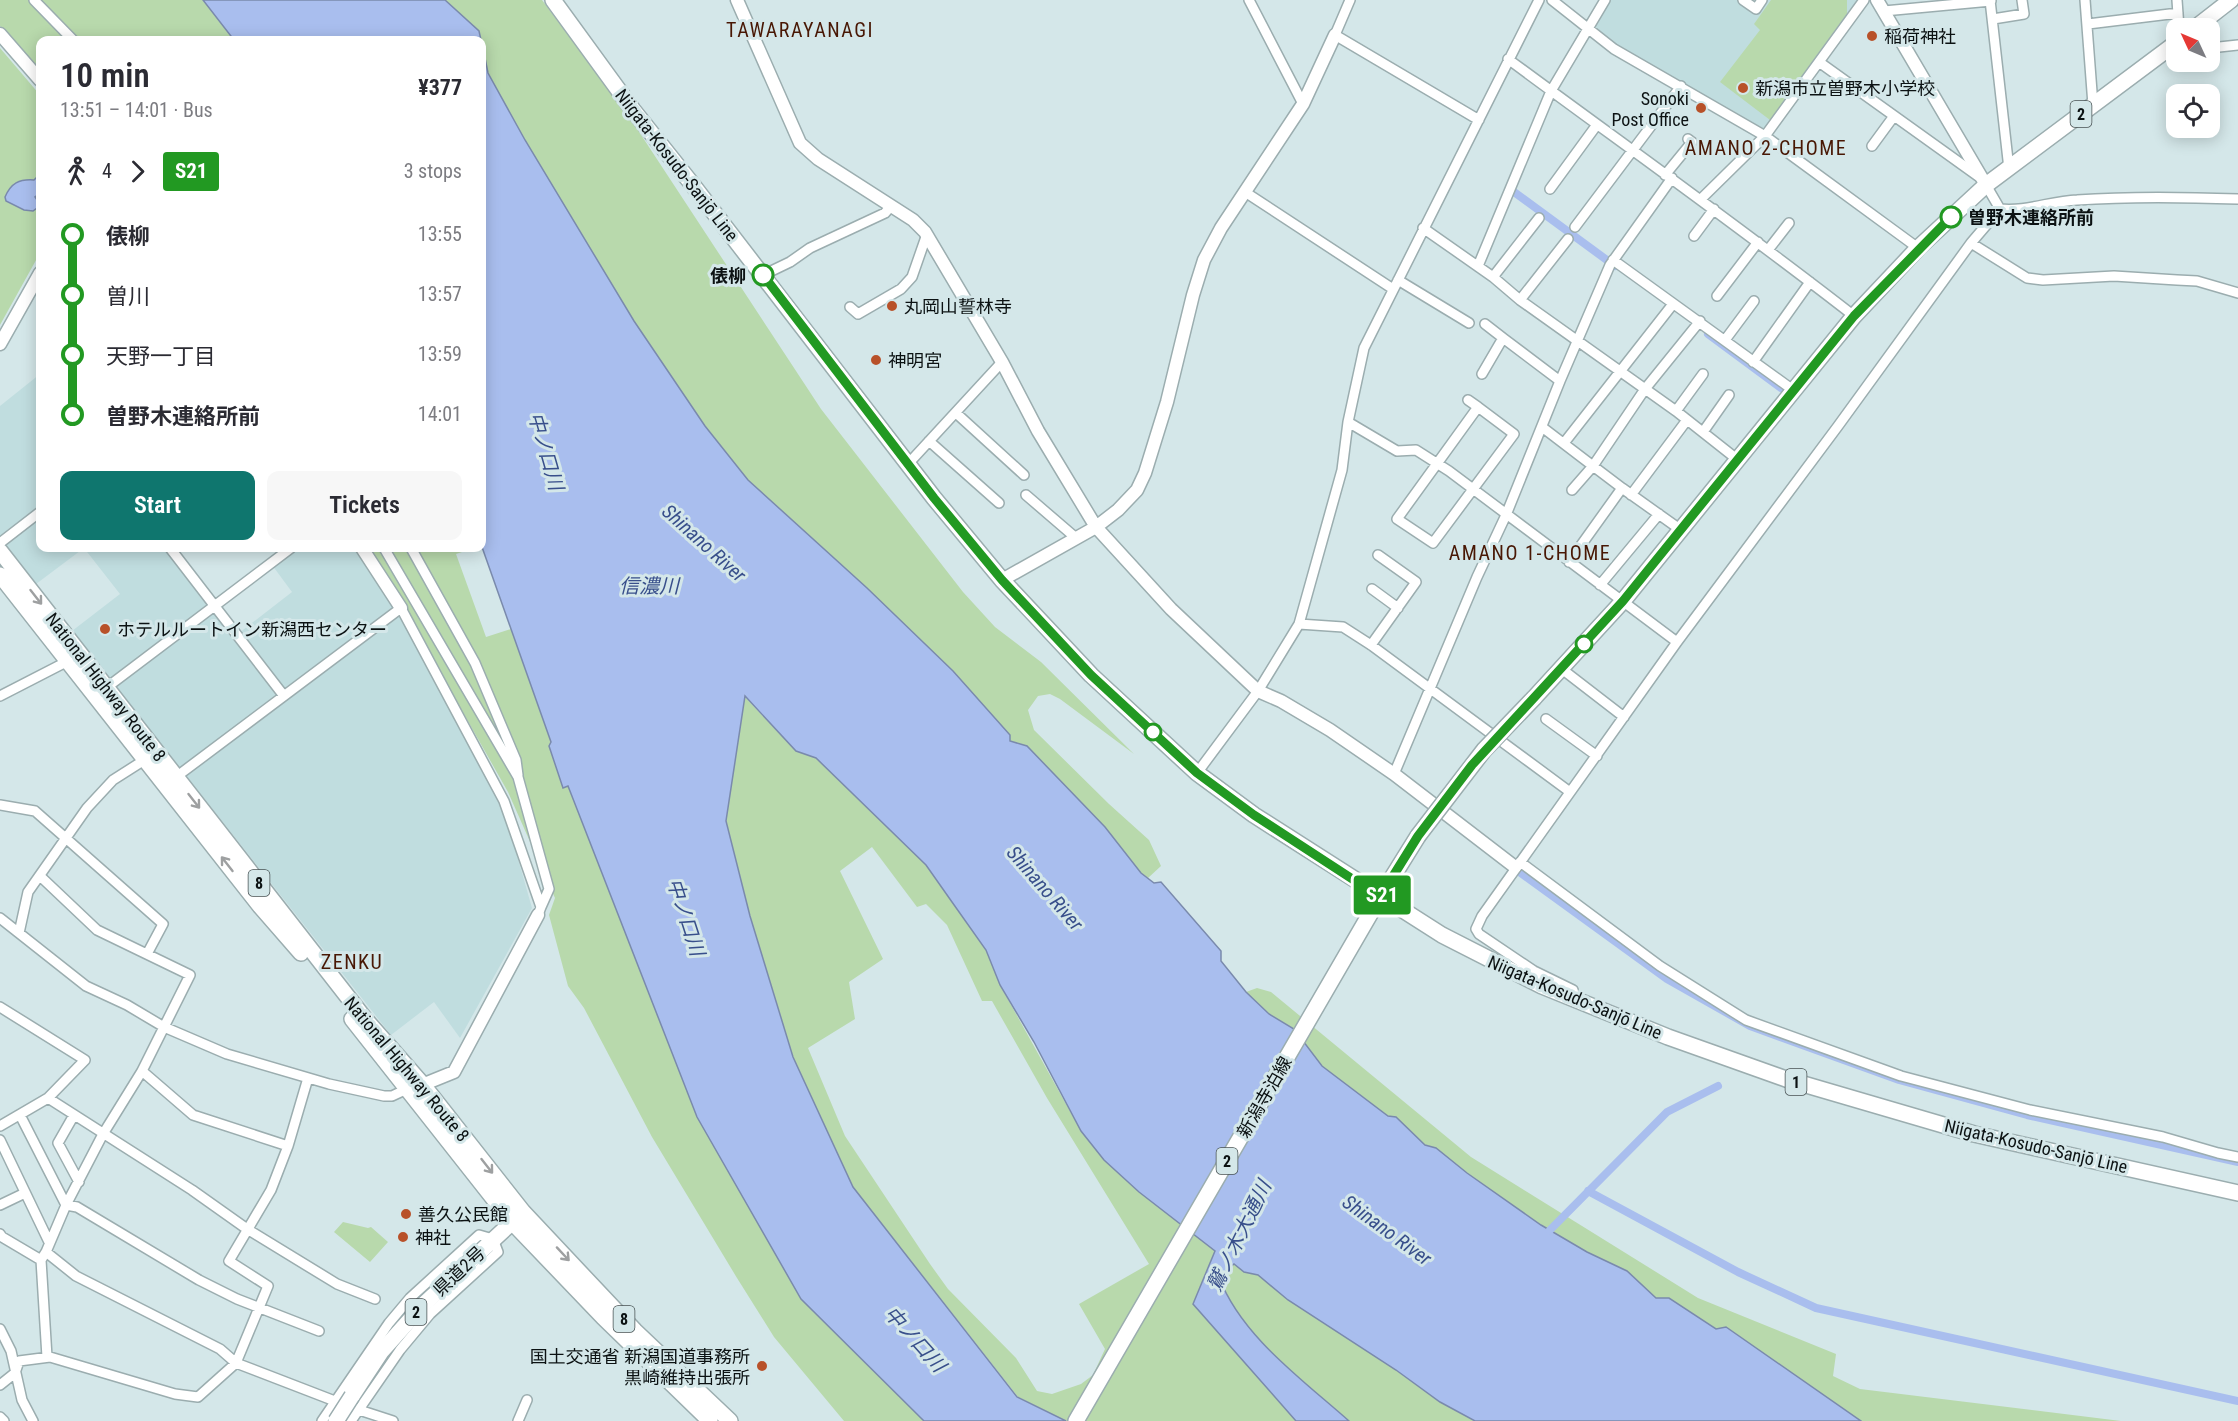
<!DOCTYPE html>
<html lang="en">
<head>
<meta charset="utf-8">
<style>
	body { margin:0; font-family:"Roboto Condensed","Noto Sans JP",sans-serif; background:#f7f7f7; color:#2b2b33; height:100vh; display:flex; flex-direction:column; font-size:22px; white-space:nowrap }
	* { box-sizing:border-box; margin:0 }
	p { font-size:20px; color:#7c7c81 }
	.icon { flex:none; width:33px; height:33px; fill:none; stroke:currentColor; stroke-width:2; stroke-linecap:round; stroke-linejoin:round }
	.map { position:relative; flex:1; overflow:hidden }
	.side { position:absolute; left:36px; top:36px; width:450px; height:516px; display:flex; flex-direction:column; background:#fff; border-radius:12px; box-shadow:0 3px 15px #0003 }
	.side>* { flex:none }
	.badge { padding:0 12px; border-radius:4px; font-size:21px; line-height:39px }
	.needle { width:39px; rotate:314deg }
	.controls { position:absolute; left:2166px; top:18px; display:grid; gap:12px }
	.controls a { display:grid; place-items:center; width:54px; height:54px; border-radius:12px; background:#fff; box-shadow:0 3px 15px #0003; font-size:30px }
	.map>.badge { position:absolute; translate:-50% -50%; box-shadow:0 0 0 3px #fff }
	.legs { display:flex; align-items:center; gap:9px; height:66px; padding:0 24px; font-size:20px }
	.legs p { margin-inline-start:auto }
	.overview { display:flex; align-items:center; justify-content:space-between; height:102px; padding:0 24px }
	h1 { font-size:33px; font-weight:600; line-height:45px }
	.cta { display:flex; gap:12px; margin-top:auto; padding:12px 24px }
	.cta a { flex:1; height:69px; border-radius:12px; background:#0f766e; color:#fff; font-size:24px; font-weight:600; line-height:69px; text-align:center }
	.cta a+a { background:#f7f7f7; color:#2b2b33 }
	ul { padding:0 24px; list-style:none }
	li { display:flex; align-items:center; gap:21px; height:60px; font-size:22px }
	li i { display:grid; place-items:center; width:9px; height:100%; margin:0 8px; background:currentColor }
	li i::after { content:''; width:15px; height:15px; margin:-8px; border:4px solid; border-radius:50%; background:#fff }
	li p { margin-inline-start:auto }
	li:first-child i { background:linear-gradient(#0000 50%,currentColor 0) }
	li:last-child i { background:linear-gradient(currentColor 50%,#0000 0) }
	.map>svg:first-child { display:block }
	.built { fill:#c0dddf }
	.green { fill:#b8d9ac; fill-rule:evenodd }
	.water { fill:#a9beee; stroke:#7a8aac; stroke-width:1.5 }
	.lines { fill:none; stroke-linecap:round; stroke-linejoin:round }
	.canal { stroke:#a9beee; stroke-width:8 }
	.minor-casing { stroke:#9badaf; stroke-width:12 }
	.tertiary-casing { stroke:#9badaf; stroke-width:15 }
	.primary-casing { stroke:#9badaf; stroke-width:18 }
	.trunk-casing { stroke:#9badaf; stroke-width:18 }
	.minor { stroke:#fff; stroke-width:9 }
	.tertiary { stroke:#fff; stroke-width:12 }
	.primary { stroke:#fff; stroke-width:15 }
	.trunk { stroke:#fff; stroke-width:15 }
	.primary-bridge-casing { stroke:#9badaf; stroke-width:18; stroke-linecap:butt }
	.primary-bridge { stroke:#fff; stroke-width:15 }
	.oneway { stroke:#9ea0a1 }
	.line-1-casing { stroke:#fff; stroke-width:14 }
	.line-1 { stroke:#292; stroke-width:9 }
	.poi-dot { fill:#b85129; stroke:#d4e7e9; stroke-width:2 }
	.stop-1-dot { fill:#fff; stroke:#292; stroke-width:3 }
	.labels { text-anchor:middle; dominant-baseline:central; stroke-width:6; stroke-linejoin:round; paint-order:stroke }
	.shield { fill:#d4e7e9; stroke:#485253; stroke-width:1.5 }
	.shield-label { font-size:16px; font-weight:bold; fill:#0c1213 }
	.poi-label { font-size:18px; fill:#0c1213; stroke:#d4e7e9; text-anchor:start }
	.street-label { font-size:18px; fill:#0c1213; stroke:#d4e7e9 }
	.stop-label { font-size:18px; font-weight:bold; fill:#0c1213; stroke:#d4e7e9; text-anchor:start }
	.neighbourhood-label { font-size:20px; letter-spacing:1.5px; fill:#481704; stroke:#d4e7e9 }
	.water-label { font-size:20px; font-style:italic; fill:#384f8b; stroke:#d4e7e9 }
</style>
</head>
<body>
<div class="map">
<svg width="2238" height="1421" viewBox="0 0 2238 1421">
	<rect width="100%" height="100%" fill="#d4e7e9"/>
	<!-- built -->
	<path class="built" d="M 1609,0 L 1738,0 L 1756,13 L 1766,0 L 1861,0 L 1765,131 L 1616,45 L 1591,29 Z
		M 40,374 L 40,548 L 173,548 L 239,633 L 292,592 L 272,565 L 295,548 L 356,548 L 402,614 L 501,799 L 532,908 L 460,1038 L 434,1002 L 391,1035 L 72,631 L 120,594 L 84,548 L 36,584 L 0,541 L 0,406 Z"/>
	<!-- green -->
	<path class="green" d="M 0,0 L 203,0 L 234,40 L 40,40 L 40,69 L 0,26 Z
		M 445,0 L 542,0 L 626,112 L 821,409 L 963,592 L 995,627 L 1041,662 L 1134,754 L 1060,699 L 1050,694 L 1038,696 L 1028,710 L 1034,730 L 1109,804 L 1149,840 L 1161,866 L 1148,878 L 1141,873 L 1105,827 L 1027,746 L 1010,741 L 867,588 L 748,480 L 705,426 L 634,321 L 525,140 L 488,73 L 479,34 Z
		M 1771,0 L 1847,0 L 1847,14 L 1770,120 L 1720,82 L 1760,30 L 1754,24 Z
		M 0,48 L 40,95 L 40,253 L 0,325 Z
		M 370,548 L 474,548 L 456,554 L 486,637 L 511,629 L 551,742 L 549,746 L 563,787 L 568,786 L 801,1299 L 924,1421 L 844,1421 L 774,1337 L 737,1278 L 652,1137 L 584,1008 L 568,986 L 549,915 L 555,898 L 508,792 Z
		M 744,696 L 796,751 L 816,757 L 926,865 L 952,902 L 986,950 L 1000,985 L 1081,1131 L 1104,1160 L 1139,1192 L 1215,1251 L 1193,1304 L 1296,1421 L 1066,1421 L 1018,1397 L 853,1187 L 793,1057 L 750,916 L 726,821 ZM 872,847 L 917,907 L 926,904 L 947,925 L 982,1001 L 992,1001 L 1047,1098 L 1149,1264 L 1079,1304 L 1105,1349 L 1093,1375 L 1081,1384 L 1052,1394 L 1037,1391 L 1016,1358 L 948,1289 L 930,1264 L 845,1136 L 808,1048 L 855,1019 L 849,982 L 883,959 L 840,871 Z
		M 1257,988 L 1271,992 L 1471,1157 L 1698,1298 L 1836,1354 L 1833,1376 L 1860,1389 L 2121,1421 L 1861,1421 L 1726,1328 L 1716,1329 L 1669,1299 L 1656,1298 L 1627,1271 L 1587,1252 L 1541,1225 L 1467,1173 L 1436,1148 L 1425,1145 L 1396,1117 L 1388,1116 L 1322,1066 L 1294,1029 L 1269,1014 L 1246,992 Z
		M 343,1222 L 368,1228 L 371,1227 L 388,1242 L 370,1262 L 334,1232 Z
		M 1234,1264 L 1244,1272 L 1258,1275 L 1288,1300 L 1396,1370 L 1440,1402 L 1475,1421 L 1349,1421 C 1302,1379 1242,1338 1219,1277 Z"/>
	<!-- water -->
	<path class="water" d="M 203,0 L 445,0 L 479,31 L 481,40 L 234,40 Z
		M 482,43 L 488,73 L 525,140 L 634,321 L 705,426 L 748,480 L 867,588 L 953,671 L 1010,735 L 1010,741 L 1027,746 L 1105,827 L 1141,873 L 1154,883 L 1161,882 L 1221,951 L 1221,961 L 1246,992 L 1269,1014 L 1294,1029 L 1322,1066 L 1388,1116 L 1396,1117 L 1425,1145 L 1436,1148 L 1467,1173 L 1541,1225 L 1587,1252 L 1627,1271 L 1656,1298 L 1669,1298 L 1716,1329 L 1726,1327 L 1861,1421 L 1475,1421 L 1440,1402 L 1396,1370 L 1288,1300 L 1258,1275 L 1244,1272 L 1234,1264 L 1219,1277 C 1241,1336 1303,1380 1349,1421 L 1296,1421 L 1193,1304 L 1215,1251 L 1139,1192 L 1104,1160 L 1081,1131 L 1034,1042 L 1000,985 L 986,950 L 952,902 L 926,865 L 816,758 L 796,751 L 745,696 L 726,821 L 750,916 L 793,1057 L 853,1187 L 1017,1397 L 1066,1421 L 924,1421 L 801,1299 L 697,1117 L 568,786 L 563,788 L 549,746 L 551,742 L 482,547 Z
		M 40,174 L 40,193 L 35,197 L 39,203 L 37,208 L 33,211 L 24,210 L 6,201 L 5,197 C 11,183 19,179 34,180 Z"/>
	<g class="lines">
		<!-- canal -->
		<path class="canal" d="M 1514,192 L 1615,266
			M 1708,334 L 1781,388
			M 1518,871 L 1667,979 L 1750,1026 L 1899,1080 L 2027,1115 L 2238,1162
			M 1588,1191 L 1738,1272 L 1816,1308 L 2238,1401
			M 1550,1230 L 1667,1112 L 1718,1086"/>
		<defs>
			<path id="minor" d="M 34,0 L 73,40
				M 1249,0 L 1303,104
				M 1350,0 L 1335,35 L 1479,120
				M 1552,0 L 1614,49 L 1765,136 L 1918,248
				M 1743,0 L 1756,9 L 1762,0
				M 1990,0 L 2009,169
				M 2085,0 L 2093,105
				M 2177,0 L 2179,28
				M 1884,11 L 1991,1
				M 1993,19 L 2024,14 L 2022,0
				M 2088,24 L 2178,13
				M 2210,48 L 2238,45
				M 1508,59 C 1623,144 1740,227 1854,316
				M 1819,62 L 1978,176
				M 1872,146 L 1894,116
				M 1665,175 L 1692,142 L 1688,139
				M 1986,185 L 2000,209
				M 1550,189 L 1596,126
				M 1245,192 L 1393,289
				M 1701,199 L 1765,136 L 1864,0
				M 2000,209 C 2025,212 2051,201 2077,200 C 2131,196 2184,197 2238,199
				M 1575,227 L 1681,86
				M 1423,228 L 1493,277 L 1520,300 L 1676,411 L 1738,460
				M 1694,236 L 1714,209
				M 1971,243 L 2027,278 L 2043,280 L 2114,276 L 2177,280 L 2197,281 L 2238,293
				M 1768,250 L 1789,223
				M 1613,260 L 1793,390
				M 1478,266 L 1551,91 L 1605,0
				M 763,275 L 790,262 L 810,248 L 885,213 L 891,206
				M 1493,277 L 1539,218
				M 1398,280 L 1469,323
				M 1717,296 L 1758,242
				M 1520,300 L 1568,239
				M 850,307 L 858,314 L 901,289 L 912,277 L 927,234
				M 1485,324 L 1503,338
				M 1725,340 L 1754,301
				M 1753,362 L 1810,282
				M 1482,374 L 1503,338 L 1560,381
				M 1468,400 L 1478,407
				M 1478,407 L 1514,434 L 1433,543 L 1397,519 Z
				M 1676,411 L 1703,374
				M 956,413 L 1024,475
				M 1348,422 L 1397,451 L 1416,450 L 1449,471 L 1677,642
				M 1542,427 L 1593,466 L 1645,389 L 1700,321
				M 1703,432 L 1729,395
				M 929,441 L 999,503
				M 1564,443 L 1673,304
				M 908,464 L 1002,362
				M 1572,490 L 1593,466 L 1622,488
				M 1026,495 L 1076,538
				M 1631,495 L 1687,420
				M 0,543 L 40,512
				M 170,548 L 284,696
				M 384,548 L 518,777 L 549,889 L 541,907
				M 411,548 L 475,663 L 516,760 L 518,775
				M 1569,562 L 1622,488 L 1681,530
				M 1600,585 L 1659,514
				M 1372,589 L 1398,608
				M 1299,624 L 1343,627 L 1371,645 L 1570,792
				M 1371,645 L 1416,582 L 1378,555
				M 1567,673 L 1624,717
				M 106,688 L 291,548
				M 0,696 L 70,660
				M 1546,719 L 1597,756
				M 1197,773 L 1258,691 L 1299,624 L 1342,470 L 1348,422 L 1364,348 L 1539,0
				M 1394,774 L 1477,577 L 1506,515 L 1560,381 L 1610,265 L 1672,178
				M 176,777 L 401,608 L 504,801 L 541,907 L 538,915
				M 0,805 L 35,811 L 163,924 L 147,954
				M 1520,862 L 1660,966 L 1746,1020 L 1901,1076 L 2030,1110 L 2163,1137 L 2218,1153 L 2238,1157
				M 40,876 L 97,930 L 190,975 L 142,1071 L 103,1134 L 66,1205 L 46,1252 L 41,1260 L 47,1357
				M 0,918 L 86,986 L 127,1005 L 164,1027 L 227,1054 L 329,1084 L 384,1096 L 392,1096 L 407,1089
				M 19,933 L 28,892 L 87,808 L 113,780 L 146,759
				M 1576,1000 L 1573,990 L 1534,971 L 1479,934 L 1476,929 L 1482,916 L 1677,642 L 1838,426 L 1971,243 L 2000,209
				M 0,1007 L 85,1060 L 48,1098 L 192,1190 L 247,1229 L 337,1284 L 375,1299
				M 142,1071 L 193,1115 L 288,1146
				M 20,1115 L 66,1205
				M 74,1115 L 58,1143 L 79,1182
				M 0,1126 L 48,1098
				M 0,1140 L 49,1242
				M 0,1205 L 25,1193
				M 66,1205 L 77,1207 L 199,1280 L 237,1299 L 319,1331
				M 0,1234 L 2,1237 L 41,1260
				M 46,1252 L 76,1276 L 220,1349 L 236,1363 L 268,1286 L 229,1261 L 271,1190 L 288,1146 L 308,1078
				M 0,1329 L 11,1351 L 22,1400 L 33,1421
				M 0,1385 L 15,1373 L 19,1361 L 50,1357 L 175,1394 L 198,1397 L 236,1363 L 340,1403
				M 353,1408 L 393,1421
				M 0,1417 L 4,1421
				M 322,1421 L 389,1323 L 410,1298 L 479,1235 L 493,1239 L 498,1252 L 430,1314 L 400,1350 L 351,1421
				M 518,1421 L 527,1400"/>
			<path id="tertiary" d="M 737,0 L 800,143 L 818,159 L 913,220 L 925,232 L 1002,362 L 1038,431 L 1096,527 L 1171,609 L 1258,691 L 1281,701 L 1330,730 L 1394,774 L 1515,867
				M 1877,0 L 1986,185
				M 0,34 L 40,80
				M 0,344 L 40,273
				M 362,548 L 401,608
				M 1002,580 L 1096,527 L 1118,510 L 1137,490 L 1145,473 L 1167,402 L 1193,295 L 1204,260 L 1221,228 L 1303,104 L 1335,35
				M 417,1087 L 454,1072 L 538,915"/>
			<path id="primary" d="M 553,0 L 633,110 L 692,184 L 934,498 L 1002,580 L 1091,675 L 1197,773 L 1254,815 L 1442,935 L 1542,986 L 1668,1037 L 1786,1079 L 1974,1134 L 2238,1193
				M 2195,28 L 2231,0
				M 1534,698 L 1623,601 L 1854,316 L 1918,248 L 1986,185 L 2176,43
				M 352,1396 L 381,1352 L 424,1304 L 521,1214
				M 1076,1421 L 1377,902 L 1418,836"/>
			<path id="trunk" d="M 0,551 L 365,1019 L 423,1085 L 523,1212 L 635,1331 L 730,1421
				M 0,575 L 260,906 L 301,953
				M 352,1019 L 512,1222 L 603,1317 L 710,1421"/>
		</defs>
		<!-- minor casing -->
		<use href="#minor" class="minor-casing"/>
		<!-- tertiary casing -->
		<use href="#tertiary" class="tertiary-casing"/>
		<!-- primary casing -->
		<use href="#primary" class="primary-casing"/>
		<!-- trunk casing -->
		<use href="#trunk" class="trunk-casing"/>
		<!-- minor -->
		<use href="#minor" class="minor"/>
		<!-- tertiary -->
		<use href="#tertiary" class="tertiary"/>
		<!-- primary -->
		<use href="#primary" class="primary"/>
		<!-- trunk -->
		<use href="#trunk" class="trunk"/>
		<defs>
			<path id="primary-bridge" d="M 1418,836 L 1484,750 L 1534,698
				M 336,1421 L 352,1396"/>
		</defs>
		<!-- primary-bridge casing -->
		<use href="#primary-bridge" class="primary-bridge-casing"/>
		<!-- primary-bridge -->
		<use href="#primary-bridge" class="primary-bridge"/>
	</g>
	<!-- one-way arrows -->
	<defs><path id="oneway-shaft" d="M-6 0H5M1.5-3L5.5 0L1.5 3" fill="none" stroke-width="1.6" stroke-linecap="round" stroke-linejoin="round" transform="scale(1.5)"/></defs>
	<g class="oneway">
		<use href="#oneway-shaft" transform="translate(36 597) rotate(52)"/>
		<use href="#oneway-shaft" transform="translate(194 801) rotate(52)"/>
		<use href="#oneway-shaft" transform="translate(227 864) rotate(-128)"/>
		<use href="#oneway-shaft" transform="translate(487 1166) rotate(52)"/>
		<use href="#oneway-shaft" transform="translate(563 1254) rotate(47)"/>
	</g>
	<g class="lines">
		<defs>
			<path id="line-1" d="M 763,275 L 934,498 L 1002,580 L 1091,675 L 1197,773 L 1254,815 L 1380,897 L 1418,836 L 1472,765 L 1623,601 L 1854,316 L 1951,217"/>
		</defs>
		<!-- line-1 casing -->
		<use href="#line-1" class="line-1-casing"/>
		<!-- line-1 -->
		<use href="#line-1" class="line-1"/>
	</g>
	<!-- markers -->
	<g class="poi-dot">
		<circle cx="1872" cy="36" r="6"/>
		<circle cx="1743" cy="88" r="6"/>
		<circle cx="1701" cy="108" r="6"/>
		<circle cx="892" cy="306" r="6"/>
		<circle cx="876" cy="360" r="6"/>
		<circle cx="105" cy="629" r="6"/>
		<circle cx="406" cy="1214" r="6"/>
		<circle cx="403" cy="1237" r="6"/>
		<circle cx="762" cy="1366" r="6"/>
	</g>
	<g class="stop-1-dot">
		<circle cx="1951" cy="217" r="10"/>
		<circle cx="763" cy="275" r="10"/>
		<circle cx="1584" cy="644" r="8"/>
		<circle cx="1153" cy="732" r="8"/>
	</g>
	<g class="labels">
		<!-- shield labels -->
		<g class="shield">
			<rect x="2070.5" y="101" width="21" height="26" rx="4.5"/>
			<rect x="248.5" y="870" width="21" height="26" rx="4.5"/>
			<rect x="1785.5" y="1069" width="21" height="26" rx="4.5"/>
			<rect x="1216.5" y="1148" width="21" height="26" rx="4.5"/>
			<rect x="405.5" y="1299" width="21" height="26" rx="4.5"/>
			<rect x="613.5" y="1306" width="21" height="26" rx="4.5"/>
		</g>
		<g class="shield-label">
			<text x="2081" y="114">2</text>
			<text x="259" y="883">8</text>
			<text x="1796" y="1082">1</text>
			<text x="1227" y="1161">2</text>
			<text x="416" y="1312">2</text>
			<text x="624" y="1319">8</text>
		</g>
		<!-- poi labels -->
		<g class="poi-label">
			<text x="1884" y="36">稲荷神社</text>
			<text x="1755" y="88">新潟市立曽野木小学校</text>
			<text x="1689" y="98" text-anchor="end">Sonoki<tspan x="1689" dy="21">Post Office</tspan></text>
			<text x="904" y="306">丸岡山誓林寺</text>
			<text x="888" y="360">神明宮</text>
			<text x="117" y="629">ホテルルートイン新潟西センター</text>
			<text x="418" y="1214">善久公民館</text>
			<text x="415" y="1237">神社</text>
			<text x="750" y="1356" text-anchor="end">国土交通省 新潟国道事務所<tspan x="750" dy="21">黒崎維持出張所</tspan></text>
		</g>
		<!-- street labels -->
		<g class="street-label">
			<text transform="translate(677 165) rotate(52)">Niigata-Kosudo-Sanjō Line</text>
			<text transform="translate(106 687) rotate(52)">National Highway Route 8</text>
			<text transform="translate(1575 997) rotate(23)">Niigata-Kosudo-Sanjō Line</text>
			<text transform="translate(407 1069) rotate(50)">National Highway Route 8</text>
			<text transform="translate(1264 1097) rotate(-60)">新潟寺泊線</text>
			<text transform="translate(2036 1146) rotate(13)">Niigata-Kosudo-Sanjō Line</text>
			<text transform="translate(459 1271) rotate(-43)">県道2号</text>
		</g>
		<!-- stop labels -->
		<g class="stop-label">
			<text x="1968" y="217">曽野木連絡所前</text>
			<text x="746" y="275" text-anchor="end">俵柳</text>
		</g>
		<!-- neighbourhood labels -->
		<g class="neighbourhood-label">
			<text x="800" y="30">TAWARAYANAGI</text>
			<text x="1766" y="148">AMANO 2-CHOME</text>
			<text x="1530" y="553">AMANO 1-CHOME</text>
			<text x="352" y="962">ZENKU</text>
		</g>
		<!-- water labels -->
		<g class="water-label">
			<text transform="translate(546 451) rotate(74)">中ノ口川</text>
			<text transform="translate(704 543) rotate(42)">Shinano River</text>
			<text x="649" y="586">信濃川</text>
			<text transform="translate(1045 888) rotate(49)">Shinano River</text>
			<text transform="translate(686 917) rotate(72)">中ノ口川</text>
			<text transform="translate(1387 1230) rotate(36)">Shinano River</text>
			<text transform="translate(1239 1236) rotate(-64)">鷲ノ木大通川</text>
			<text transform="translate(915 1339) rotate(48)">中ノ口川</text>
		</g>
	</g>
</svg>
<div class="controls">
<a><svg class="needle" viewBox="-14 -14 28 28"><path d="M0-13l5 13h-10z" fill="#e53935"/><path d="M0 13l5-13h-10z" fill="#7c7c81"/></svg></a>
<a><svg class="icon" aria-label="locate" viewBox="0 0 24 24"><circle cx="12" cy="12" r="6"/><path d="M12 2v4M12 18v4M2 12h4M18 12h4"/></svg></a>
</div>
<b class="badge" style="left:1382px;top:895px;background:#292;color:#fff">S21</b>
<section class="side">
<div class="overview"><div><h1>10 min</h1><p>13:51 – 14:01 · Bus</p></div><b>¥377</b></div>
<div class="legs"><svg class="icon" aria-label="walk" viewBox="0 0 24 24"><circle cx="13" cy="4" r="2"/><path d="M13 8l-2 6 4 7M11 14l-3 7M7 12l3-4h3l4 4"/></svg>4<svg class="icon" aria-label="forward" viewBox="0 0 24 24"><path d="M9 5l7 7-7 7"/></svg><b class="badge" style="background:#292;color:#fff">S21</b><p>3 stops</p></div>
<ul>
<li><i style="color:#292"></i><b>俵柳</b><p>13:55</p></li>
<li><i style="color:#292"></i><span>曽川</span><p>13:57</p></li>
<li><i style="color:#292"></i><span>天野一丁目</span><p>13:59</p></li>
<li><i style="color:#292"></i><b>曽野木連絡所前</b><p>14:01</p></li>
</ul>
<div class="cta"><a>Start</a><a>Tickets</a></div>
</section>
</div>
</body>
</html>
